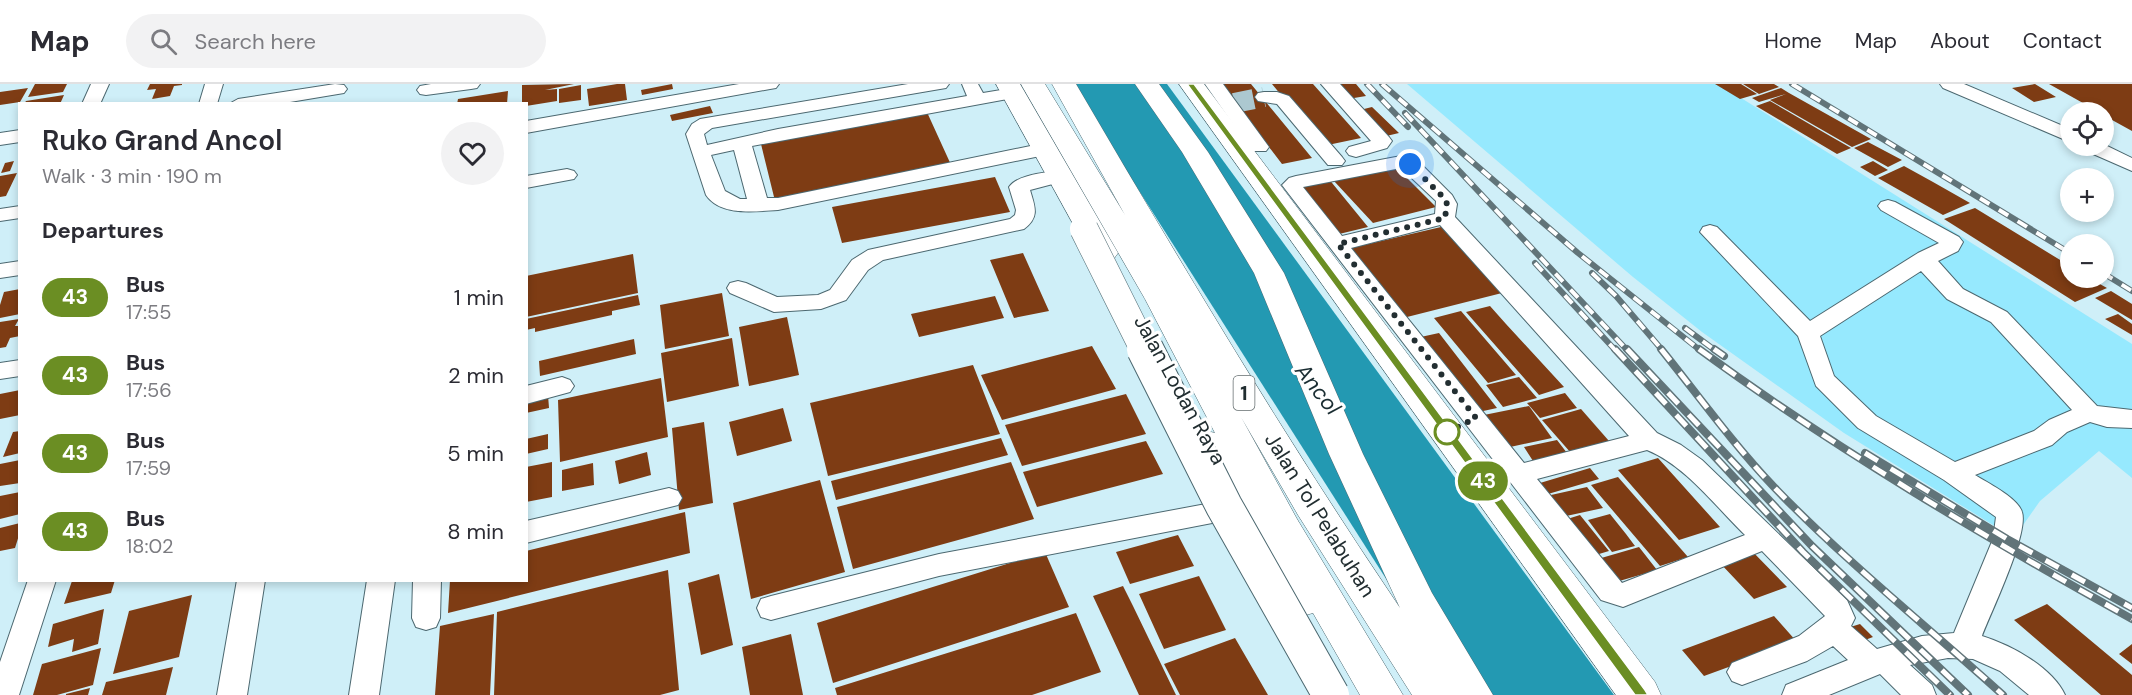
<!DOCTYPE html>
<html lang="en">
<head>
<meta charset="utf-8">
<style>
	body { margin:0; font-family:"DM Sans",sans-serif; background:#f2f2f3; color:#2b2b33; height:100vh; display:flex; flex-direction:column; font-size:22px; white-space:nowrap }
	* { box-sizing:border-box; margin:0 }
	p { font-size:20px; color:#7c7c81 }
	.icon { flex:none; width:33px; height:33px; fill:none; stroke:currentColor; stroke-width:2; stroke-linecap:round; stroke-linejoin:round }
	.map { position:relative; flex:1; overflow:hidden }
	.side { position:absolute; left:18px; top:18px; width:510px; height:480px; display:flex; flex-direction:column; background:#fff; border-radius:0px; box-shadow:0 3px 9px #0003 }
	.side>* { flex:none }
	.badge { padding:0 12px; border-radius:20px; font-size:21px; line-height:39px }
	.controls { position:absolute; left:2060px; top:18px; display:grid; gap:12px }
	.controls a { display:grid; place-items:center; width:54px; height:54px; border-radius:50%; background:#fff; box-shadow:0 3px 9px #0003; font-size:30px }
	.you { position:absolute; width:30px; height:30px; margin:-15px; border:4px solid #fff; border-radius:50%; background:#1a73e8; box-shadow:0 0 0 9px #1a73e833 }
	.map>.badge { position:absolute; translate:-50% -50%; box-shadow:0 0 0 3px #fff }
	h2 { padding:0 24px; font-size:22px; line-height:54px }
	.round { display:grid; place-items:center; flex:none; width:63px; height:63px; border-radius:32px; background:#f2f2f3 }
	.head { display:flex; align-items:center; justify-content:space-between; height:102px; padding:0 24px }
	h1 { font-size:28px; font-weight:600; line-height:45px }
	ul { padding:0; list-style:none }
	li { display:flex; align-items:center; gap:18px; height:78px; padding:0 24px }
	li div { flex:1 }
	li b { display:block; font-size:22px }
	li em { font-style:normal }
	li .badge { min-width:66px; font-weight:700; text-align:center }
	header { display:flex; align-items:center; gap:36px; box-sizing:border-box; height:84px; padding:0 30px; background:#fff; border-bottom:2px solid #e1e1e2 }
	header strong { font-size:28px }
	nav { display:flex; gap:33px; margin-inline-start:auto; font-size:21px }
	.search { width:420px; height:54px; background:#f2f2f3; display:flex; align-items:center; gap:15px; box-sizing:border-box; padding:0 21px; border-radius:33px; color:#7c7c81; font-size:22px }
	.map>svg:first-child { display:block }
	.green { fill:#96e9fe }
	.water { fill:#2399b2 }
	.building { fill:#7e3c14 }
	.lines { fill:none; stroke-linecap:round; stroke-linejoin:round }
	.minor-tunnel { stroke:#acc8d0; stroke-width:20; stroke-dasharray:20 10; stroke-linecap:butt }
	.minor-casing { stroke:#4c6870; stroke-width:2 }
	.highway-casing { stroke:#4c6870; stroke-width:1 }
	.minor { fill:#fff; fill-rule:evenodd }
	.highway { fill:#fff; fill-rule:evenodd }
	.rail-far1-casing { stroke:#617479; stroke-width:6 }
	.rail-casing { stroke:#617479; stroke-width:8 }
	.rail-far1 { stroke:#fff; stroke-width:4; stroke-dasharray:11; stroke-linecap:butt }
	.rail { stroke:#fff; stroke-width:5; stroke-dasharray:15; stroke-linecap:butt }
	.highway-bridge-far1-casing { stroke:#4c6870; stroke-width:29; stroke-linecap:butt }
	.highway-bridge-casing { stroke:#4c6870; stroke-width:38; stroke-linecap:butt }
	.highway-bridge-far1 { stroke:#fff; stroke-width:28 }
	.highway-bridge { stroke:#fff; stroke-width:36 }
	.line { fill:#6b8e23; stroke:#fff; stroke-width:1.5 }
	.walk { stroke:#222e31; stroke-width:6; stroke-dasharray:0 10.8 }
	.stop-dot { fill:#fff; stroke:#6b8e23; stroke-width:3 }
	.labels { text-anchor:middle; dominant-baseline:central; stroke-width:6; stroke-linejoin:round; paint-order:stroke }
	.shield { fill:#fff; stroke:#646d6f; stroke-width:1.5 }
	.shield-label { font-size:20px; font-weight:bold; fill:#222e31 }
	.street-label { font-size:21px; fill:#222e31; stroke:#fff }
	.water-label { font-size:22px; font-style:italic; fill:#1a2d32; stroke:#fff }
</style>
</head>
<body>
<header>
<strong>Map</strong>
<div class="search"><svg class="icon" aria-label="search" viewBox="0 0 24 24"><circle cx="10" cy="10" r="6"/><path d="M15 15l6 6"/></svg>Search here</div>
<nav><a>Home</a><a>Map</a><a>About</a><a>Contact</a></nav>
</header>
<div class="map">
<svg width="2132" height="611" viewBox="0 0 2132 611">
	<rect width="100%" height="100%" fill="#cfeff8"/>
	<!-- green -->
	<path class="green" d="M 1407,0 L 1719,0 L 2132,260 L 2132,394 L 2099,367 L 2040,417 L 2014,454 L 1844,349 L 1702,248 L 1633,193 Z"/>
	<!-- water -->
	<path class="water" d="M 1071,0 L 1167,0 L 1614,611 L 1460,611 Z"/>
	<!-- building -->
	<path class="building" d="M 35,0 L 67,0 L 63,8 L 28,13 Z
		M 150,0 L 182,0 L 182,1 L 174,2 L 170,12 L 152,15 L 156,5 L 147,6 Z
		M 574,0 L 545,6 L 557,5 L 557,17 L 526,22 L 526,20 L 522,20 L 522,1 Z
		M 617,0 L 625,0 L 627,16 L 589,22 L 587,5 Z
		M 672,0 L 673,5 L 642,11 L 641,6 Z
		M 1221,0 L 1251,0 L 1312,74 L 1282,80 Z
		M 1272,0 L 1313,0 L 1361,54 L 1323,62 Z
		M 1334,0 L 1356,0 L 1366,12 L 1348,15 Z
		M 1715,0 L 1741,0 L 1757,10 L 1740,15 Z
		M 1743,0 L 1774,0 L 1779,3 L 1759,10 Z
		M 2035,0 L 2056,13 L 2034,18 L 2012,4 Z
		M 2049,0 L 2132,0 L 2132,47 L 2103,31 L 2103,28 L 2099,28 Z
		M 581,1 L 581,16 L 559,19 L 559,5 Z
		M 28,4 L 20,18 L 0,21 L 0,8 Z
		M 1781,4 L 1789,9 L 1871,55 L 1852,63 L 1770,16 L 1786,10 L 1759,18 L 1752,14 Z
		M 508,7 L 507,20 L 457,20 L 458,15 Z
		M 64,11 L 60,20 L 24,20 L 26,17 Z
		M 1770,17 L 1830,52 L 1851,64 L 1837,70 L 1756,22 Z
		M 710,22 L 713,29 L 672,37 L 670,31 Z
		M 1372,23 L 1399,49 L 1382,53 L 1356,27 Z
		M 926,26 L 952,83 L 775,117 L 760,56 Z
		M 1868,58 L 1902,76 L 1888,83 L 1854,64 Z
		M 14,77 L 10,87 L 1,89 L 5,79 Z
		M 1873,77 L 1888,86 L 1875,92 L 1860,83 Z
		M 1395,82 L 1436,123 L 1373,139 L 1334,97 Z
		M 1904,82 L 1933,98 L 1970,119 L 1943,131 L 1878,94 Z
		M 17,89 L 6,112 L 0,113 L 0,92 Z
		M 995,93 L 1010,128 L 842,159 L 832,123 Z
		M 1328,94 L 1368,143 L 1335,151 L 1296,101 Z
		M 1975,124 L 2070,182 L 2070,194 L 2089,194 L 2107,204 L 2075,218 L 1944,135 Z
		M 1441,143 L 1502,209 L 1407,233 L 1351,164 Z
		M 1023,169 L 1049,227 L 1014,234 L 990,176 Z
		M 633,170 L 638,209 L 526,233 L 526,192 Z
		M 20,205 L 20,230 L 0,234 L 0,221 L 4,208 Z
		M 2111,207 L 2132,220 L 2132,236 L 2095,214 Z
		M 722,209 L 729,252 L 665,265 L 660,221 Z
		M 638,211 L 640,221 L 612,227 L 612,231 L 535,248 L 535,244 L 526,246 L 526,235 Z
		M 995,212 L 1004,234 L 919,253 L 911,230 Z
		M 1490,222 L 1506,240 L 1564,303 L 1539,311 L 1466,228 Z
		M 1461,227 L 1516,291 L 1488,299 L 1434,234 Z
		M 2118,230 L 2132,240 L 2132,251 L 2105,235 Z
		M 787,233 L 799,291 L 749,302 L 739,243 Z
		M 19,235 L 15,242 L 20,242 L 20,252 L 10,254 L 6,263 L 0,264 L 0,238 Z
		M 1439,249 L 1497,324 L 1474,329 L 1416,254 Z
		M 732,254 L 739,302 L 667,318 L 661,269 Z
		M 634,255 L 636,270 L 540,292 L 539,277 Z
		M 1092,262 L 1116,305 L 1002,336 L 981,291 Z
		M 973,281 L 1000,350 L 828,392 L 810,319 Z
		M 1519,293 L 1537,314 L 1503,323 L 1486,301 Z
		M 661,294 L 668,353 L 560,378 L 558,316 Z
		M 20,306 L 20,331 L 0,335 L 0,310 Z
		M 1565,309 L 1577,324 L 1540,334 L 1527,319 Z
		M 1126,310 L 1146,350 L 1022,382 L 1005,341 Z
		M 548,311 L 549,324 L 526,329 L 526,316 Z
		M 1529,322 L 1552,354 L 1501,365 L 1479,332 Z
		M 783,324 L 792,357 L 737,372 L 729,338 Z
		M 1581,325 L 1609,357 L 1571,369 L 1542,336 Z
		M 704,338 L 713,419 L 679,426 L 672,344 Z
		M 20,347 L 20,369 L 3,373 L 13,348 Z
		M 548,350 L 548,365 L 526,370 L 526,355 Z
		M 1001,354 L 1008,371 L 836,416 L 831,397 Z
		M 1557,356 L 1567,369 L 1533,377 L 1524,363 Z
		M 1146,357 L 1163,390 L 1037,423 L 1023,388 Z
		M 647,368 L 651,391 L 619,400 L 615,377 Z
		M 1658,374 L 1720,443 L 1679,456 L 1618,386 Z
		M 20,376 L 20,399 L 0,402 L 0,380 Z
		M 552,378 L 552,413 L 526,418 L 526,383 Z
		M 1011,378 L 1034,435 L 853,485 L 837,423 Z
		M 593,379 L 594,401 L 562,407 L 562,386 Z
		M 1590,384 L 1599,395 L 1548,410 L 1540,399 Z
		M 1618,393 L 1688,473 L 1660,482 L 1591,401 Z
		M 820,396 L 845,488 L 751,515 L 733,419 Z
		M 1587,403 L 1603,424 L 1557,434 L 1542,413 Z
		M 20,408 L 20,430 L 0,435 L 0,412 Z
		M 685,428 L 690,469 L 448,529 L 450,496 L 526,496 L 526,467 Z
		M 1610,430 L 1626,450 L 1635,462 L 1612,468 L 1588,436 Z
		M 1580,431 L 1609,467 L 1589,473 L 1561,437 Z
		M 20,439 L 20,448 L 15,464 L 0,467 L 0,444 Z
		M 1178,451 L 1194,482 L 1130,500 L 1116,468 Z
		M 1639,463 L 1657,486 L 1609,500 L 1591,477 Z
		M 1751,466 L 1787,503 L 1754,515 L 1719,478 Z
		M 1045,468 L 1069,523 L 833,599 L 817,539 Z
		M 668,486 L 679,606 L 660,611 L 494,611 L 497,528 Z
		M 719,490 L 733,561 L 701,571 L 688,499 Z
		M 1199,492 L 1226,546 L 1164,565 L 1139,510 Z
		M 76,496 L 115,496 L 111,509 L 64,520 L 72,497 Z
		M 1123,502 L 1133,522 L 1176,611 L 1139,611 L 1093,512 Z
		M 192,511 L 179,573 L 113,590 L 129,527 Z
		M 2047,520 L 2132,591 L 2132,611 L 2101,611 L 2014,536 Z
		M 104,525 L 98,560 L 72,568 L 74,555 L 48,563 L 53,540 Z
		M 1076,529 L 1101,588 L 1032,611 L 837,611 L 835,604 Z
		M 494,530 L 490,611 L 435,611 L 440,542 Z
		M 1774,532 L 1797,558 L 1704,592 L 1682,566 Z
		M 1860,540 L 1873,553 L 1857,559 L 1844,545 Z
		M 791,550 L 803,611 L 750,611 L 742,563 Z
		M 1235,554 L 1268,611 L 1180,611 L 1164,580 Z
		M 2132,560 L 2132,580 L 2119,570 Z
		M 101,564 L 93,601 L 57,611 L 33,611 L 42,580 Z
		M 173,583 L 166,611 L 102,611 L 106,598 Z
		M 90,604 L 88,611 L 66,611 L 66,610 Z"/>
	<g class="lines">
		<!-- minor-tunnel -->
		<path class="minor-tunnel" d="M 1234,19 L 1264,13"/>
		<defs>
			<path id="minor" d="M 91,0 L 109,0 L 100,20 L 82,20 Z
				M 205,0 L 223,0 L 217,20 L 199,20 Z
				M 335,0 L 344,1 L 347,5 L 344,9 L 278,20 L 229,20 L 238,15 Z
				M 431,0 L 480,0 L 477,4 L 471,5 L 426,11 L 420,10 L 417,6 L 420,2 Z
				M 739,0 L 779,0 L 776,4 L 770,5 L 526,49 L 526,37 Z
				M 908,0 L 949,0 L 946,4 L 940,5 L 712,44 L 704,50 L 707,61 L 778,45 L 967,12 L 962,0 L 978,0 L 983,9 L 1013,4 L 1019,5 L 1022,9 L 1019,13 L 1013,14 L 752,62 L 767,114 L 778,114 L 1045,59 L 1052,61 L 1055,65 L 1052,69 L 1045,71 L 778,126 C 756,127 721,133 706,111 L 686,50 L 692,40 L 700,35 ZM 734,66 L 747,115 L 740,115 L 725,107 L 711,71 Z
				M 1205,0 L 1223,0 L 1269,63 L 1266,67 L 1252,67 Z
				M 1321,0 L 1340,0 L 1389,53 L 1392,57 L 1387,64 L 1356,73 L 1349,71 L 1346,67 L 1349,63 L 1371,57 Z
				M 1940,0 L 1964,0 L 2070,45 L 2070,58 L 1943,4 Z
				M 1264,8 L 1277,8 L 1289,12 L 1342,73 L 1345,77 L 1342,81 L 1328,81 L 1277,20 L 1258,17 L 1255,13 L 1258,9 Z
				M 20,46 L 20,58 L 0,61 L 0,49 Z
				M 2103,60 L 2132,74 L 2132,87 L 2084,66 L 2081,62 Z
				M 1401,72 L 1417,76 L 1452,111 L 1457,120 L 1455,133 L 1657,349 L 1681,361 L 1702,376 L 1847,516 L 1855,534 L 1851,542 L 1877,565 L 1922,552 L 1954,549 L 1993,455 L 1996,433 L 1944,396 L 1858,344 L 1816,302 L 1798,252 L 1700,148 L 1703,143 L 1710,141 L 1717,143 L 1810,237 L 1918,169 L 1939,159 L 1881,126 L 1878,122 L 1881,118 L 1888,116 L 1895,118 L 1959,153 L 1963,158 L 1958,167 L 1938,177 L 1963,205 L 2007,228 L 2097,322 L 2132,326 L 2132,344 L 2107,343 L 2090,338 L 2067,348 L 2052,361 L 1975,391 C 1988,399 2018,414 2022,428 C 2029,450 1991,528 1982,552 C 2011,561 2052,583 2065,611 L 2029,611 L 2000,587 L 1973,575 L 1948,574 L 1910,581 L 1932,601 L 1936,611 L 1901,611 L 1880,590 L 1829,611 L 1782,611 L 1786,601 L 1848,576 L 1833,562 L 1807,577 L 1742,601 L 1732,597 L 1727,588 L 1732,579 L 1799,552 L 1825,532 L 1762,467 L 1623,523 L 1601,516 L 1282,101 L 1289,94 L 1296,92 ZM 1401,84 L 1436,117 L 1435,130 L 1342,152 L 1303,103 ZM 1440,141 L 1629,352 L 1524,379 L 1351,164 ZM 1921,187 L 1947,215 L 1991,238 L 2072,326 L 2049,336 L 2034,347 L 1955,378 L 1876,332 L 1834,292 L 1820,252 ZM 1647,366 C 1686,382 1715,422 1745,451 L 1622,499 L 1537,395 Z
				M 567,85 L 574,87 L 577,91 L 574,95 L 526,104 L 526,92 Z
				M 1061,86 L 1068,88 L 1071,92 L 1068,96 L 1030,106 C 1035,123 1040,133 1024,145 L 883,176 L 868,186 L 846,216 L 821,225 L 774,228 L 730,209 L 727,204 L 730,199 L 738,197 L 746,199 L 777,213 L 818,211 L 830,206 L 852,176 L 868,166 L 1010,135 L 1015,131 L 1016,126 L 1009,103 C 1018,90 1046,89 1061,86 Z
				M 20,122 L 20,134 L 0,137 L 0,125 Z
				M 20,177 L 20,191 L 0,194 L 0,180 Z
				M 20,276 L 20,292 L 0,295 L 0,279 Z
				M 562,293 L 570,296 L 574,302 L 570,308 L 526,320 L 526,302 Z
				M 669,404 L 678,407 L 682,414 L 678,421 L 526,459 L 526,437 Z
				M 1238,414 L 1247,417 L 1251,424 L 1247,431 L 1238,434 L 939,492 L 771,536 L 761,533 L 757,524 L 761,515 L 771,512 L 939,470 Z
				M 28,496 L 56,496 L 19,611 L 0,611 L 0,578 Z
				M 237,496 L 265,496 L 247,611 L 217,611 Z
				M 367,496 L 395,496 L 379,611 L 349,611 Z
				M 413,496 L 441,496 L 440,534 L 436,543 L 426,546 L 416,543 L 412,534 Z"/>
			<path id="highway" d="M 996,0 L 1020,0 L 1118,169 L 1113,176 L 1103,178 L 1093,176 Z
				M 1021,0 L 1045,0 L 1125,131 L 1052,0 L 1076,0 C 1180,178 1285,354 1400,524 L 1329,370 L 1254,189 L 1182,68 L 1135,0 L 1159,0 L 1208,68 L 1284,189 L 1363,370 L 1432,509 L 1493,611 L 1412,611 L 1298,431 L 1241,333 L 1297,435 L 1403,611 L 1360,611 L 1313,529 L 1299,533 L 1285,529 L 1194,361 L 1199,352 L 1211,348 L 1215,349 L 1145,215 Z
				M 1179,0 L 1204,0 L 1655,598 L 1661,611 L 1616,611 Z"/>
		</defs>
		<!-- minor casing -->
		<use href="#minor" class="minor-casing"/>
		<!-- highway casing -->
		<use href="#highway" class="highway-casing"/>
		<!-- minor -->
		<use href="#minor" class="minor"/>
		<!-- highway -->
		<use href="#highway" class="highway"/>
		<defs>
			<path id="rail-far1" d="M 1367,0 L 1408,43
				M 1382,0 L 1578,169 L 1701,267
				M 1792,0 L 2070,169
				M 1405,29 L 1628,267
				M 1535,179 L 1616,267
				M 1592,189 L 1616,212 L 1663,267
				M 2103,189 L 2132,207
				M 1685,244 L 1716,267"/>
			<path id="rail" d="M 1615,265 L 1803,468 L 1950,611
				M 1627,265 L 1812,462 L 1968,611
				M 1661,265 C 1698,311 1733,360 1774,403 C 1845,477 1927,542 2003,611
				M 1699,265 C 1837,366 1983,452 2132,535
				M 1714,265 L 1724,272
				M 1865,369 L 2007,455 L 2132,524"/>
		</defs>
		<!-- rail-far1 casing -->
		<use href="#rail-far1" class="rail-far1-casing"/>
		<!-- rail casing -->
		<use href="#rail" class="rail-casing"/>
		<!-- rail-far1 -->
		<use href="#rail-far1" class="rail-far1"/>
		<!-- rail -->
		<use href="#rail" class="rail"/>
		<defs>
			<path id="highway-bridge-far1" d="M 1084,145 L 1145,267"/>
			<path id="highway-bridge" d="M 1145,265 L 1224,422 L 1331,611"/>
		</defs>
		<!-- highway-bridge-far1 casing -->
		<use href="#highway-bridge-far1" class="highway-bridge-far1-casing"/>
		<!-- highway-bridge casing -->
		<use href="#highway-bridge" class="highway-bridge-casing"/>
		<!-- highway-bridge-far1 -->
		<use href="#highway-bridge-far1" class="highway-bridge-far1"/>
		<!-- highway-bridge -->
		<use href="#highway-bridge" class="highway-bridge"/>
	</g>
	<!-- line -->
	<path class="line" d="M 1187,0 L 1194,0 L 1645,606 L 1648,611 L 1635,611 Z"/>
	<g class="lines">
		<!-- walk -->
		<path class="walk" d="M 1410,80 L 1445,115 L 1447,120 L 1445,134 L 1338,160 L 1476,334 L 1447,348"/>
	</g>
	<!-- markers -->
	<circle class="stop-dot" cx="1447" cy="348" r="12"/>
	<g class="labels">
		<!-- shield labels -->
		<rect class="shield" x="1233.5" y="292" width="21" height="34" rx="4.5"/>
		<g class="shield-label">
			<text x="1244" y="309">1</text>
		</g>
		<!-- street labels -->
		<g class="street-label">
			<text transform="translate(1180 306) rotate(61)">Jalan Lodan Raya</text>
			<text transform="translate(1320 431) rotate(58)">Jalan Tol Pelabuhan</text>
		</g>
		<!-- water labels -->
		<g class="water-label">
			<text transform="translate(1318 305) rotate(52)">Ancol</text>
		</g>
	</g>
</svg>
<div class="controls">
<a><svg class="icon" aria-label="locate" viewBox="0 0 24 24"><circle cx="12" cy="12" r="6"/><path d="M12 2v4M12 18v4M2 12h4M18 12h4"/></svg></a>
<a>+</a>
<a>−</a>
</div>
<div class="you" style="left:1410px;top:80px"></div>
<b class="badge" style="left:1483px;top:397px;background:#6b8e23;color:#fff">43</b>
<section class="side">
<div class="head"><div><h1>Ruko Grand Ancol</h1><p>Walk · 3 min · 190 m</p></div><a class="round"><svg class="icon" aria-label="heart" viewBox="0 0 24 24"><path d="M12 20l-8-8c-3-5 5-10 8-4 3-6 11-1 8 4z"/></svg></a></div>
<h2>Departures</h2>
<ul>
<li><span class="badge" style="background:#6b8e23;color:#fff">43</span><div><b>Bus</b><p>17:55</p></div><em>1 min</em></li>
<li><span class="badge" style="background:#6b8e23;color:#fff">43</span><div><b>Bus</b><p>17:56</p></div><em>2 min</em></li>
<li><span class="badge" style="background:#6b8e23;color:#fff">43</span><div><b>Bus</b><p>17:59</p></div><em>5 min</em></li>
<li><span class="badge" style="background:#6b8e23;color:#fff">43</span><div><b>Bus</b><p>18:02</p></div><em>8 min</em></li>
</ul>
</section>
</div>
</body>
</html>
